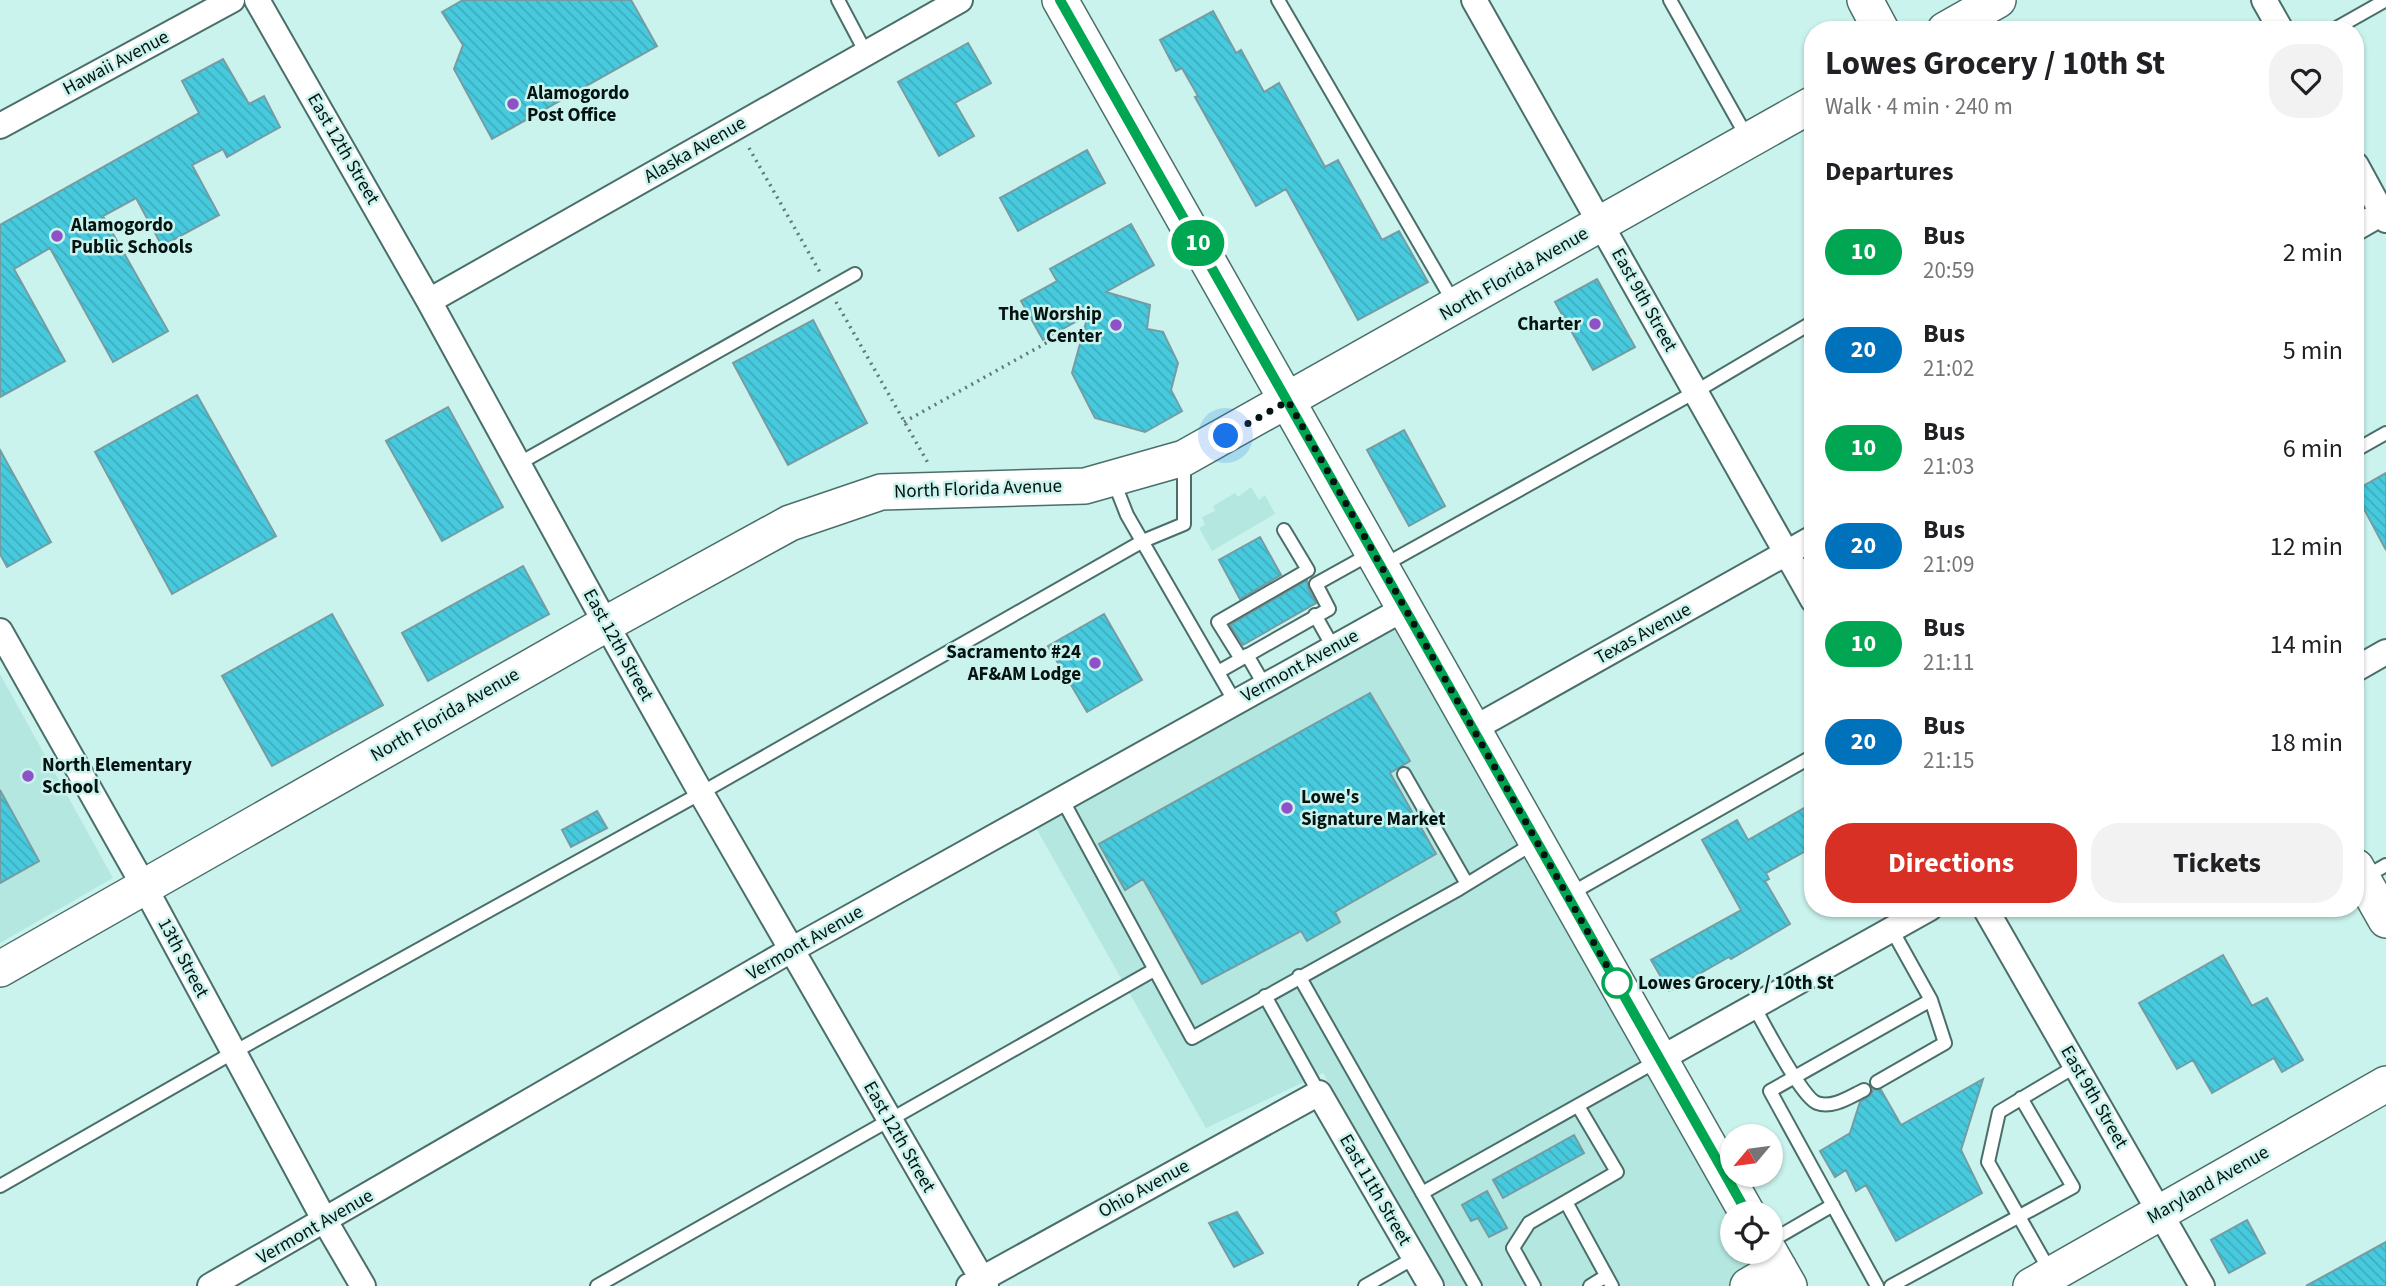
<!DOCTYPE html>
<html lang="en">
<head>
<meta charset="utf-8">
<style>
	body { margin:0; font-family:"Source Sans 3",sans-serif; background:#f2f2f2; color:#202124; height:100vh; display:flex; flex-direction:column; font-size:26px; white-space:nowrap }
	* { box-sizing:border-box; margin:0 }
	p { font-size:23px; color:#757577 }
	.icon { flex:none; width:38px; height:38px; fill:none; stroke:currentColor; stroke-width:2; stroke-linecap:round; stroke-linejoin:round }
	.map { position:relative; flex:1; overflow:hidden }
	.sheet { position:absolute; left:1804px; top:21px; width:560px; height:896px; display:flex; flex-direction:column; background:#fff; border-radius:28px; box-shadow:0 2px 5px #0004 }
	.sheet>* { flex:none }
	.badge { padding:0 14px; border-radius:23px; font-size:24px; line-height:46px }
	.needle { width:46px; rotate:241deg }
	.controls { position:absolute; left:1720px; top:1124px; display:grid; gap:14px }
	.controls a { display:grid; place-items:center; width:63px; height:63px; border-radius:50%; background:#fff; box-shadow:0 2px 5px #0004; font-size:35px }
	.you { position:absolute; width:35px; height:35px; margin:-18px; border:5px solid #fff; border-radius:50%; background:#1a73e8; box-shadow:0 0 0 10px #1a73e833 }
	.map>.badge { position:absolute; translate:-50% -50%; box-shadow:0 0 0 4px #fff }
	h2 { padding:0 21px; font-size:26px; line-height:63px }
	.round { display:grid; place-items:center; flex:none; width:74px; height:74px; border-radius:28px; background:#f2f2f2 }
	.overview { display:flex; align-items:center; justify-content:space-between; height:119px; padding:0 21px }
	h1 { font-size:33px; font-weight:700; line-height:52px }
	.button { display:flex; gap:14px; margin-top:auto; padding:14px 21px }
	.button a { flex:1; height:80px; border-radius:28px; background:#d93025; color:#fff; font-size:28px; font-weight:700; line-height:80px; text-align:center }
	.button a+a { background:#f2f2f2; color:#202124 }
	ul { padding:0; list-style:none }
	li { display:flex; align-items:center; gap:21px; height:98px; padding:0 21px }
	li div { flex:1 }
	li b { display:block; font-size:26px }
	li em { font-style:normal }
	li .badge { min-width:77px; font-weight:700; text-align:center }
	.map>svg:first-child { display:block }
	.built { fill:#b4e7e0 }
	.building { fill:url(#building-back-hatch); stroke:#769ca3; stroke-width:2 }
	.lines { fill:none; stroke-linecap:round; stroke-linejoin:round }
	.lane-casing { stroke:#4a6f6b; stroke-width:16 }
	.street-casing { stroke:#4a6f6b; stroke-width:28 }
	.secondary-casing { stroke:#4a6f6b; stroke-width:38 }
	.path { stroke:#607b77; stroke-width:3.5; stroke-dasharray:2 5; stroke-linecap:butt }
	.lane { stroke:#fff; stroke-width:12 }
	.street { stroke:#fff; stroke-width:24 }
	.secondary { stroke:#fff; stroke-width:35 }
	.line-casing { stroke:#fff; stroke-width:16 }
	.line { stroke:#00a651; stroke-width:10 }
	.walk { stroke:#051312; stroke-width:7; stroke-dasharray:0 12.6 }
	.poi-dot { fill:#8f51c7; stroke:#caf3ed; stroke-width:2.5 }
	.stop-dot { fill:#fff; stroke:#00a651; stroke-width:3.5 }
	.labels { text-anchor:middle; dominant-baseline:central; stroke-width:5; stroke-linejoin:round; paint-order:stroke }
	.street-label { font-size:19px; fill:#051312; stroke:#caf3ed }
	.poi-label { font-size:19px; font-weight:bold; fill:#051312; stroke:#caf3ed; text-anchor:start }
	.stop-label { font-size:19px; font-weight:bold; fill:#051312; stroke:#caf3ed; text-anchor:start }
</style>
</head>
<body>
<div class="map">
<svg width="2386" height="1286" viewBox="0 0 2386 1286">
	<defs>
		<pattern id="building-back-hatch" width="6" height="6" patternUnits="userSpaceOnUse" patternTransform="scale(1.75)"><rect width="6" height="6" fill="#47cade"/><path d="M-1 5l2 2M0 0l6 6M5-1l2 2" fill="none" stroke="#3dadbd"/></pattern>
	</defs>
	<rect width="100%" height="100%" fill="#caf3ed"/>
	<!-- built -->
	<path class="built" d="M 1251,487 L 1259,500 L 1265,495 L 1275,514 L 1212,551 L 1199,528 L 1205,525 L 1202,517 L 1215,511 L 1213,506 L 1235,493 L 1238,497 Z
		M 1402,617 L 1732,1213 L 1732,1251 L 1759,1251 L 1769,1269 L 1738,1286 L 1441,1286 L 1323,1073 L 1206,1128 L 1032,821 Z
		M 0,674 L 113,878 L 0,943 Z"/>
	<!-- building -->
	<path class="building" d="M 463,0 L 631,0 L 657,46 L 492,139 L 454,69 L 463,45 L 442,12 Z
		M 1213,11 L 1236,53 L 1241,50 L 1264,92 L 1279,83 L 1325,167 L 1338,160 L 1382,240 L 1399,231 L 1428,282 L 1358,320 L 1286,189 L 1256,206 L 1195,97 L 1198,96 L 1182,68 L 1176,71 L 1160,40 Z
		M 968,43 L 991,83 L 955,103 L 974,136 L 939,156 L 898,82 Z
		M 223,59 L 249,104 L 264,96 L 280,127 L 227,157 L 223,149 L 192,165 L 219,215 L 162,246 L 136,198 L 103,216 L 168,331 L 113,362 L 50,248 L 14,269 L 65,361 L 0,397 L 0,225 L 199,113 L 182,81 Z
		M 1087,150 L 1105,183 L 1018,231 L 1000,198 Z
		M 1131,224 L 1154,265 L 1106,292 L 1150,305 L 1147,329 L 1163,332 L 1178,363 L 1171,390 L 1182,411 L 1145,432 L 1095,418 L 1072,373 L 1088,315 L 1043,340 L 1021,301 L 1057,281 L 1050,269 Z
		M 1597,279 L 1635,347 L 1593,370 L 1555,302 Z
		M 813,320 L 867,423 L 788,465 L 733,363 Z
		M 197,395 L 276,536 L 172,594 L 95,452 Z
		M 448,407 L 503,507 L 442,541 L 386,441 Z
		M 1404,430 L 1445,506 L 1409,526 L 1367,450 Z
		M 0,450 L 51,542 L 7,567 L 0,554 Z
		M 2386,473 L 2386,550 L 2356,494 L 2356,490 Z
		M 1260,537 L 1281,575 L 1240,599 L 1219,560 Z
		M 523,566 L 549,614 L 428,681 L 402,633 Z
		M 1307,580 L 1308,588 L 1316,603 L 1243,645 L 1230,625 Z
		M 332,614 L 383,705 L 272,766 L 222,676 Z
		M 1104,614 L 1142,680 L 1087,712 L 1048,646 Z
		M 1370,693 L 1410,761 L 1390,773 L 1436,854 L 1335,912 L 1340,922 L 1307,941 L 1301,931 L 1202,984 L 1143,879 L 1125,890 L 1099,844 Z
		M 0,790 L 39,861 L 0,883 Z
		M 1813,803 L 1813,847 L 1766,873 L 1769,879 L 1765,881 L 1790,924 L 1731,959 L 1729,957 L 1669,991 L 1651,960 L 1741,910 L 1702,840 L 1737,820 L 1748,840 Z
		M 597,811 L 607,828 L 571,847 L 562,830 Z
		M 2223,955 L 2252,1006 L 2267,998 L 2303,1060 L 2282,1072 L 2274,1058 L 2212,1093 L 2193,1060 L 2177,1069 L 2139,1003 Z
		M 1983,1079 L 1961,1150 L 1982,1193 L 1896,1241 L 1866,1185 L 1856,1191 L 1846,1170 L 1835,1177 L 1820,1151 L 1850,1133 L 1860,1102 L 1871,1095 L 1873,1089 L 1881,1090 L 1901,1125 Z
		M 1574,1135 L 1584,1153 L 1503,1198 L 1493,1180 Z
		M 1487,1191 L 1507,1228 L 1489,1237 L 1478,1218 L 1471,1221 L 1462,1205 Z
		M 1237,1212 L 1263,1253 L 1234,1267 L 1209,1223 Z
		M 2247,1220 L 2265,1253 L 2229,1273 L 2211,1240 Z
		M 2386,1242 L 2386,1286 L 2306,1286 Z"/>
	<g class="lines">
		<defs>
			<path id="lane" d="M 838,0 L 866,53
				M 1278,0 L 1454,303
				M 1670,0 L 1747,137
				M 2333,30 L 2386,0
				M 2356,450 L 2386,433
				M 518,464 L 855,274
				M 1114,482 L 1127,515 L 1235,702
				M 1284,530 L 1308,570 L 1218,622 L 1241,659 L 1329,609 L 1316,584 L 1370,554
				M 1384,565 L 1695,392 L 1813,322
				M 1315,615 L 1333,647
				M 1247,655 L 1265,686
				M 1218,672 L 1241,659
				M 1404,774 L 1467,884
				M 1062,799 L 1192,1038 L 1459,889 L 1534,843
				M 2365,877 L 2386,865
				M 1570,894 L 1813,756
				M 1299,976 L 1475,1286
				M 1265,996 L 1319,1093
				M 1754,1007 C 1765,1025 1801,1097 1817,1103 C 1833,1109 1851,1096 1864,1090
				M 1877,1082 L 1945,1043 L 1931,1000 L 1892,930
				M 0,1186 L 234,1052 L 701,793 L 1143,541 L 1184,524 L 1184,460
				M 1422,1193 L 1657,1061
				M 1566,1202 L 1612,1286
				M 1771,1241 L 1833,1205
				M 2051,1273 L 1988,1162 L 1999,1112 L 2076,1066
				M 597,1286 L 1154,970
				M 1365,1286 L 1414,1258
				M 1534,1286 L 1513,1248 L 1529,1223 L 1617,1172 L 1578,1106
				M 1590,1286 L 1606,1276
				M 1877,1286 L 1770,1091 L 1931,1000
				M 1891,1286 L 2073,1187 L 2021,1098"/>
			<path id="street" d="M 257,0 L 429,301 L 606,624 L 701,793 L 986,1286
				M 1474,0 L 1813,600
				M 2264,0 L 2281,30
				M 0,126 L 232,0
				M 2356,165 L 2386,220
				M 2356,228 L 2386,211
				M 429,301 L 960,0
				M 0,631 L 144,886 L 325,1221 L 363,1286
				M 2356,669 L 2386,652
				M 1473,729 L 1813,538
				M 1985,908 L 2202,1286
				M 1660,1059 L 1930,908
				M 210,1286 L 791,950 L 1405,608
				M 969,1286 L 1319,1093 L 1431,1286"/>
			<path id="secondary" d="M 1060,0 L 1747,1213
				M 1865,0 L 1881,30
				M 1945,30 L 1998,0
				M 2356,867 L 2386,920
				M 0,969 L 606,624 L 790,523 L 881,492 L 1085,486 L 1184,458 L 1813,104
				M 1769,1251 L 1789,1286
				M 1748,1286 L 1779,1268
				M 2031,1286 L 2386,1084"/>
		</defs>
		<!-- lane casing -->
		<use href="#lane" class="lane-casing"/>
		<!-- street casing -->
		<use href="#street" class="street-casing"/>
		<!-- secondary casing -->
		<use href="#secondary" class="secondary-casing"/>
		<!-- path -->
		<path class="path" d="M 749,148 L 821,274
			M 836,302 L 928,463
			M 904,422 L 1048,342"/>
		<!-- lane -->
		<use href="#lane" class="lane"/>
		<!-- street -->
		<use href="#street" class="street"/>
		<!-- secondary -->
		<use href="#secondary" class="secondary"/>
	</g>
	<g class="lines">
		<defs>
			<path id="line" d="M 1060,0 L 1747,1213"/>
		</defs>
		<!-- line casing -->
		<use href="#line" class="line-casing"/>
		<!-- line -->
		<use href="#line" class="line"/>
		<!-- walk -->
		<path class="walk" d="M 1226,436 L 1288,401 L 1620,989 L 1617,983"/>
	</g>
	<!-- markers -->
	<g class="poi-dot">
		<circle cx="513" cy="104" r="7"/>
		<circle cx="57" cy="236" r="7"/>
		<circle cx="1595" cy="324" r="7"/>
		<circle cx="1116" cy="325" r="7"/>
		<circle cx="1095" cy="663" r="7"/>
		<circle cx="28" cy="776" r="7"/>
		<circle cx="1287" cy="808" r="7"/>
	</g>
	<circle class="stop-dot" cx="1617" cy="983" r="14"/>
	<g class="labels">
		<!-- street labels -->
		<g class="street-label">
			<text transform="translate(116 63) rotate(-28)">Hawaii Avenue</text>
			<text transform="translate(343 149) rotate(60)">East 12th Street</text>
			<text transform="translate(695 150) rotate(-30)">Alaska Avenue</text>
			<text transform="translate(1514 274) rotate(-30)">North Florida Avenue</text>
			<text transform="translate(1644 300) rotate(61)">East 9th Street</text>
			<text transform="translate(978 489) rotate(-2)">North Florida Avenue</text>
			<text transform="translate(1643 634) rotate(-29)">Texas Avenue</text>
			<text transform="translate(618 645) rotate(61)">East 12th Street</text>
			<text transform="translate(1300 666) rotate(-29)">Vermont Avenue</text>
			<text transform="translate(445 715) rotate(-30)">North Florida Avenue</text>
			<text transform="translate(805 943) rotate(-30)">Vermont Avenue</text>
			<text transform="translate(183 958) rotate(62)">13th Street</text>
			<text transform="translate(2094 1097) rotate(60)">East 9th Street</text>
			<text transform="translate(899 1137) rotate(60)">East 12th Street</text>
			<text transform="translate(2208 1185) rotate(-30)">Maryland Avenue</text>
			<text transform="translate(1144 1189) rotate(-29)">Ohio Avenue</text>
			<text transform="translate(1375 1190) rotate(60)">East 11th Street</text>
			<text transform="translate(315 1227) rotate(-30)">Vermont Avenue</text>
		</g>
		<!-- poi labels -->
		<g class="poi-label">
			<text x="527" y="93">Alamogordo<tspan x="527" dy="22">Post Office</tspan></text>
			<text x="71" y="225">Alamogordo<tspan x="71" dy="22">Public Schools</tspan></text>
			<text x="1102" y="314" text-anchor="end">The Worship<tspan x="1102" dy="22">Center</tspan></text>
			<text x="1581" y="324" text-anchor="end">Charter</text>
			<text x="1081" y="652" text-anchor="end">Sacramento #24<tspan x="1081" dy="22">AF&amp;AM Lodge</tspan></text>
			<text x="42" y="765">North Elementary<tspan x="42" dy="22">School</tspan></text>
			<text x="1301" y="797">Lowe's<tspan x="1301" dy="22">Signature Market</tspan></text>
		</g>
		<!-- stop labels -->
		<g class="stop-label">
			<text x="1638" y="983">Lowes Grocery / 10th St</text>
		</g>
	</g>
</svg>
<div class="controls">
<a><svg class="needle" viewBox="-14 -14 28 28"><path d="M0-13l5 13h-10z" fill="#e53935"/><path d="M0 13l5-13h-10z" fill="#757577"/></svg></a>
<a><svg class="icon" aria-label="locate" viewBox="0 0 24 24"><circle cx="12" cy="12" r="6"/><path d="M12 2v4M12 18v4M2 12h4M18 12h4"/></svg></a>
</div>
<div class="you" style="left:1226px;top:436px"></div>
<b class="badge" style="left:1198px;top:243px;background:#00a651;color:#fff">10</b>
<section class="sheet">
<div class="overview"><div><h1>Lowes Grocery / 10th St</h1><p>Walk · 4 min · 240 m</p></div><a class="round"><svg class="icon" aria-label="heart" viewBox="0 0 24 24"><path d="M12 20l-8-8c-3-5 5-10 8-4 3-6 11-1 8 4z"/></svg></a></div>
<h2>Departures</h2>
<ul>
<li><span class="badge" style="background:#00a651;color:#fff">10</span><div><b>Bus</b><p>20:59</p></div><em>2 min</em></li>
<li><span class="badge" style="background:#0072bc;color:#fff">20</span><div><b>Bus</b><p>21:02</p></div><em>5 min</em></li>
<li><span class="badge" style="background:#00a651;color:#fff">10</span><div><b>Bus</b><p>21:03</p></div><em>6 min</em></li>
<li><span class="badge" style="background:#0072bc;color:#fff">20</span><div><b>Bus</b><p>21:09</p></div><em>12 min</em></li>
<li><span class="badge" style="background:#00a651;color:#fff">10</span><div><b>Bus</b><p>21:11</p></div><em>14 min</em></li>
<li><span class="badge" style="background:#0072bc;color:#fff">20</span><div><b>Bus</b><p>21:15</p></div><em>18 min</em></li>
</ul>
<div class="button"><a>Directions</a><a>Tickets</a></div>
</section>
</div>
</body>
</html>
